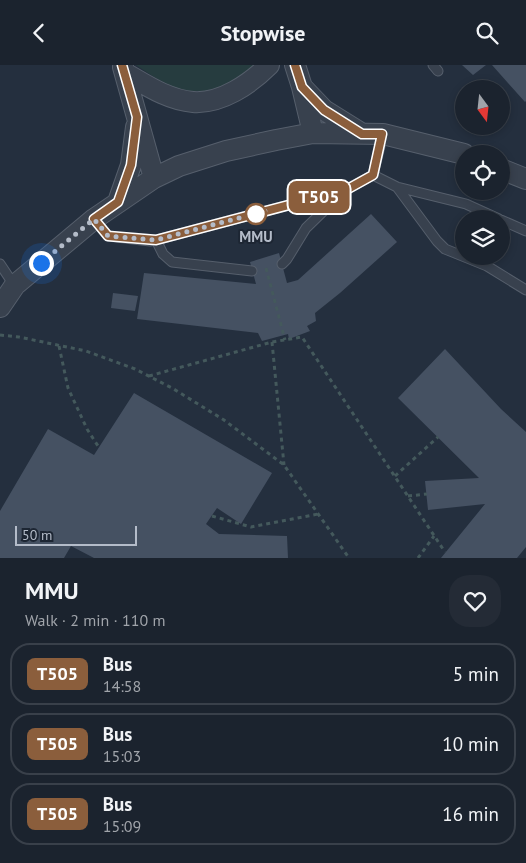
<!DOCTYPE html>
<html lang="en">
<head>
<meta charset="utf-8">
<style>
	body { margin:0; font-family:"PT Sans",sans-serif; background:#242b36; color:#f1f3f6; height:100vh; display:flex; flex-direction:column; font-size:19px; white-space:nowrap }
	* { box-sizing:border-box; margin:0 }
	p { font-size:16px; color:#a0a4aa }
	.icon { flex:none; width:28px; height:28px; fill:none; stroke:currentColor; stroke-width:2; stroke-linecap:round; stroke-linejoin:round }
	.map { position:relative; height:493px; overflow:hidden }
	.details { display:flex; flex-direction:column; background:#1b232e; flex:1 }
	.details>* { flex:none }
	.badge { padding:0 10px; border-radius:8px; font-size:18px; line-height:32px }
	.needle { width:32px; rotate:165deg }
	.tools { position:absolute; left:455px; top:15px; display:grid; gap:10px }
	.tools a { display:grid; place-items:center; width:55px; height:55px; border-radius:50%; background:#1b232e; box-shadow:0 2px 8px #0003,0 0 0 1px #39404a; font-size:25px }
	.scale { position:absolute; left:15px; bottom:12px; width:122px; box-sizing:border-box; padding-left:5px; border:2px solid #b4bcc9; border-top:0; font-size:14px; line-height:18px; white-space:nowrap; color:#b4bcc9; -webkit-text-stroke:4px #1d2633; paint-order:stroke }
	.you { position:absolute; width:25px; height:25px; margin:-12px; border:4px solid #fff; border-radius:50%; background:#1a73e8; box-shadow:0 0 0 8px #1a73e833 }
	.map>.badge { position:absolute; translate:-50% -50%; box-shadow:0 0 0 2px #fff }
	.round { display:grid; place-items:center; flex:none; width:52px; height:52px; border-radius:20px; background:#242b36 }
	.overview { display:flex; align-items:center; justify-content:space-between; height:85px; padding:0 25px }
	h1 { font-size:24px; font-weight:600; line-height:38px }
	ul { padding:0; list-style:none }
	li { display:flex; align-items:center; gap:15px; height:62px; margin:0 10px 8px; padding:0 15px; border:2px solid #39404a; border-radius:20px }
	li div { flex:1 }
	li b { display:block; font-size:19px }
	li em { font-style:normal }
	li .badge { min-width:55px; font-weight:700; text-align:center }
	header { display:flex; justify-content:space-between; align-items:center; height:65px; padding:0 25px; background:#1b232e; font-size:22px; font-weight:600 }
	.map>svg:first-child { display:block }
	.green { fill:#263c3f }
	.building { fill:#455162 }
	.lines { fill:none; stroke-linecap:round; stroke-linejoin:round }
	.service-casing { stroke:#565f6c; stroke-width:11 }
	.tertiary-casing { stroke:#565f6c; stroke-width:22 }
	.path { stroke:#44595c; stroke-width:3; stroke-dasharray:4 4; stroke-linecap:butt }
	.service { stroke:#38414e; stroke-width:9 }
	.tertiary { stroke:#38414e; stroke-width:20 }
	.line-casing { stroke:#fff; stroke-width:11 }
	.line { stroke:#8b5e3c; stroke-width:8 }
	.walk { stroke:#b4bcc9; stroke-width:5; stroke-dasharray:0 9 }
	.stop-dot { fill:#fff; stroke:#8b5e3c; stroke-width:2.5 }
	.labels { text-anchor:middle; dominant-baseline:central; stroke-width:4; stroke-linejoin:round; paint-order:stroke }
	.stop-label { font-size:15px; font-weight:bold; fill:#b4bcc9; stroke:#1d2633 }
</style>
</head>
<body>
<header><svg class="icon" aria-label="back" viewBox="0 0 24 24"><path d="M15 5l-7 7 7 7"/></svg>Stopwise<svg class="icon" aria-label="search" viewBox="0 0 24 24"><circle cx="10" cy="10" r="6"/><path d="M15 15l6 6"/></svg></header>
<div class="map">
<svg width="526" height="493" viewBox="0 0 526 493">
	<rect width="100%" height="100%" fill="#242f3e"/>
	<!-- green -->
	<path class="green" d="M 136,0 L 255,0 L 238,15 L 208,26 L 180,26 L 154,12 Z"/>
	<!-- building -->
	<path class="building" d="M 462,0 L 486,0 L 473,10 Z
		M 492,0 L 526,0 L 526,36 L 525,37 Z
		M 371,149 L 397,177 L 340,228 L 315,248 L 316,256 L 307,261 L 310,266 L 289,274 L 288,269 L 262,276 L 258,268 L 137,254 L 144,208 L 256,219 L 250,197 L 279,188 L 287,218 L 298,215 Z
		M 113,228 L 138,231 L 135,246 L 111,243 Z
		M 445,284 L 501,344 L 526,367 L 526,482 L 517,493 L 441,493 L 485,439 L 428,445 L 425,416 L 479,413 L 398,333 Z
		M 134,328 L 272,408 L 241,459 L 217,443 L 206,459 L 219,469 L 287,471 L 288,493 L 94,493 L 71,481 L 64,493 L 0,493 L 0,446 L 48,364 L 94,390 Z"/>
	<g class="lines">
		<defs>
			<path id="service" d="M 433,0 L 438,6
				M 373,110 L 397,122 L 466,139 L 499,154
				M 373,110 L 383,69
				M 397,122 L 437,176 L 445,184 L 487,201 L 526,225
				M 94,154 L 108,171 L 150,176 L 156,175 L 345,125 L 373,110
				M 501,155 L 526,166
				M 156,175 L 163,189 L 172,197 L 252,206
				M 0,199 L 14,220
				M 282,199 L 287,194 L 306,163 L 343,127"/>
			<path id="tertiary" d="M 295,0 L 302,22 L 313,68
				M 123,2 L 154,113
				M 125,8 C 146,20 168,35 193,37 C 221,39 250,19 269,0
				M 302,22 L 324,45 L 361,68
				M 501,104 L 526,114
				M 118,137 L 131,100 L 136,62
				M 0,242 L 15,220 L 94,154 L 154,113 L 179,101 L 226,86 L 276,75 L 313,68 L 383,69 L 464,89"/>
		</defs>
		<!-- service casing -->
		<use href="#service" class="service-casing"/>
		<!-- tertiary casing -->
		<use href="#tertiary" class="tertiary-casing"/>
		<!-- path -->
		<path class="path" d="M 266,203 L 285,275
			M 0,270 L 19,272 L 86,286 L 135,304 L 172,323 L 224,355 L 284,400 L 349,493
			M 272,277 L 284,400
			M 59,281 L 68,323 L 87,364 L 98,381
			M 149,311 L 272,277 L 302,272 L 445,487
			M 395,411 L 438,372
			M 408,431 L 427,429
			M 212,451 L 251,462 L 318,449
			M 418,493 L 434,471"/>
		<!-- service -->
		<use href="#service" class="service"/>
		<!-- tertiary -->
		<use href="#tertiary" class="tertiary"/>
	</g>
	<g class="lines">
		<defs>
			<path id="line" d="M 122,0 L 137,52 L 131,100 L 118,137 L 94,154 L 108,171 L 156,175 L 346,125 L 373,110 L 382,69 L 362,69 L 324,45 L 302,22 L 295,0"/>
		</defs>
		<!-- line casing -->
		<use href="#line" class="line-casing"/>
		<!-- line -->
		<use href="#line" class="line"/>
		<!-- walk -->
		<path class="walk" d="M 41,198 L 94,154 L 108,171 L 156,175 L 265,146 L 256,149"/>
	</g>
	<!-- markers -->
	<circle class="stop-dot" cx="256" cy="149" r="10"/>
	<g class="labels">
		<!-- stop labels -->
		<g class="stop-label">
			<text x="256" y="171">MMU</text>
		</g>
	</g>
</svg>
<div class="tools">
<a><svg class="needle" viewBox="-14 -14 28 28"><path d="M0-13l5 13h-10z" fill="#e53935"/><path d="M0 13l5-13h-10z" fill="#a0a4aa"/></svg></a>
<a><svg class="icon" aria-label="locate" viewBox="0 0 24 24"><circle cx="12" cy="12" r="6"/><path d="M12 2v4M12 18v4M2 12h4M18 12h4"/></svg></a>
<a><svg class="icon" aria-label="layers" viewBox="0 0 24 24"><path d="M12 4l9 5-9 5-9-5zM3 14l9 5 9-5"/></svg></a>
</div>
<div class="scale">50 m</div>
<div class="you" style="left:41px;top:198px"></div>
<b class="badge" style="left:319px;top:132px;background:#8b5e3c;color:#fff">T505</b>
</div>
<section class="details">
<div class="overview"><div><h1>MMU</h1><p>Walk · 2 min · 110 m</p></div><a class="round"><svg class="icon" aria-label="heart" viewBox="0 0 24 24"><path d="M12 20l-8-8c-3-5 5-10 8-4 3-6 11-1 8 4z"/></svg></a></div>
<ul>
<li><span class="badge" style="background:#8b5e3c;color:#fff">T505</span><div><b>Bus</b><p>14:58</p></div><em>5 min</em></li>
<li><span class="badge" style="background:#8b5e3c;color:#fff">T505</span><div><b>Bus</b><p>15:03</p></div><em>10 min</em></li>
<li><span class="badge" style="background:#8b5e3c;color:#fff">T505</span><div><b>Bus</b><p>15:09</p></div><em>16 min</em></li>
</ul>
</section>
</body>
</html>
